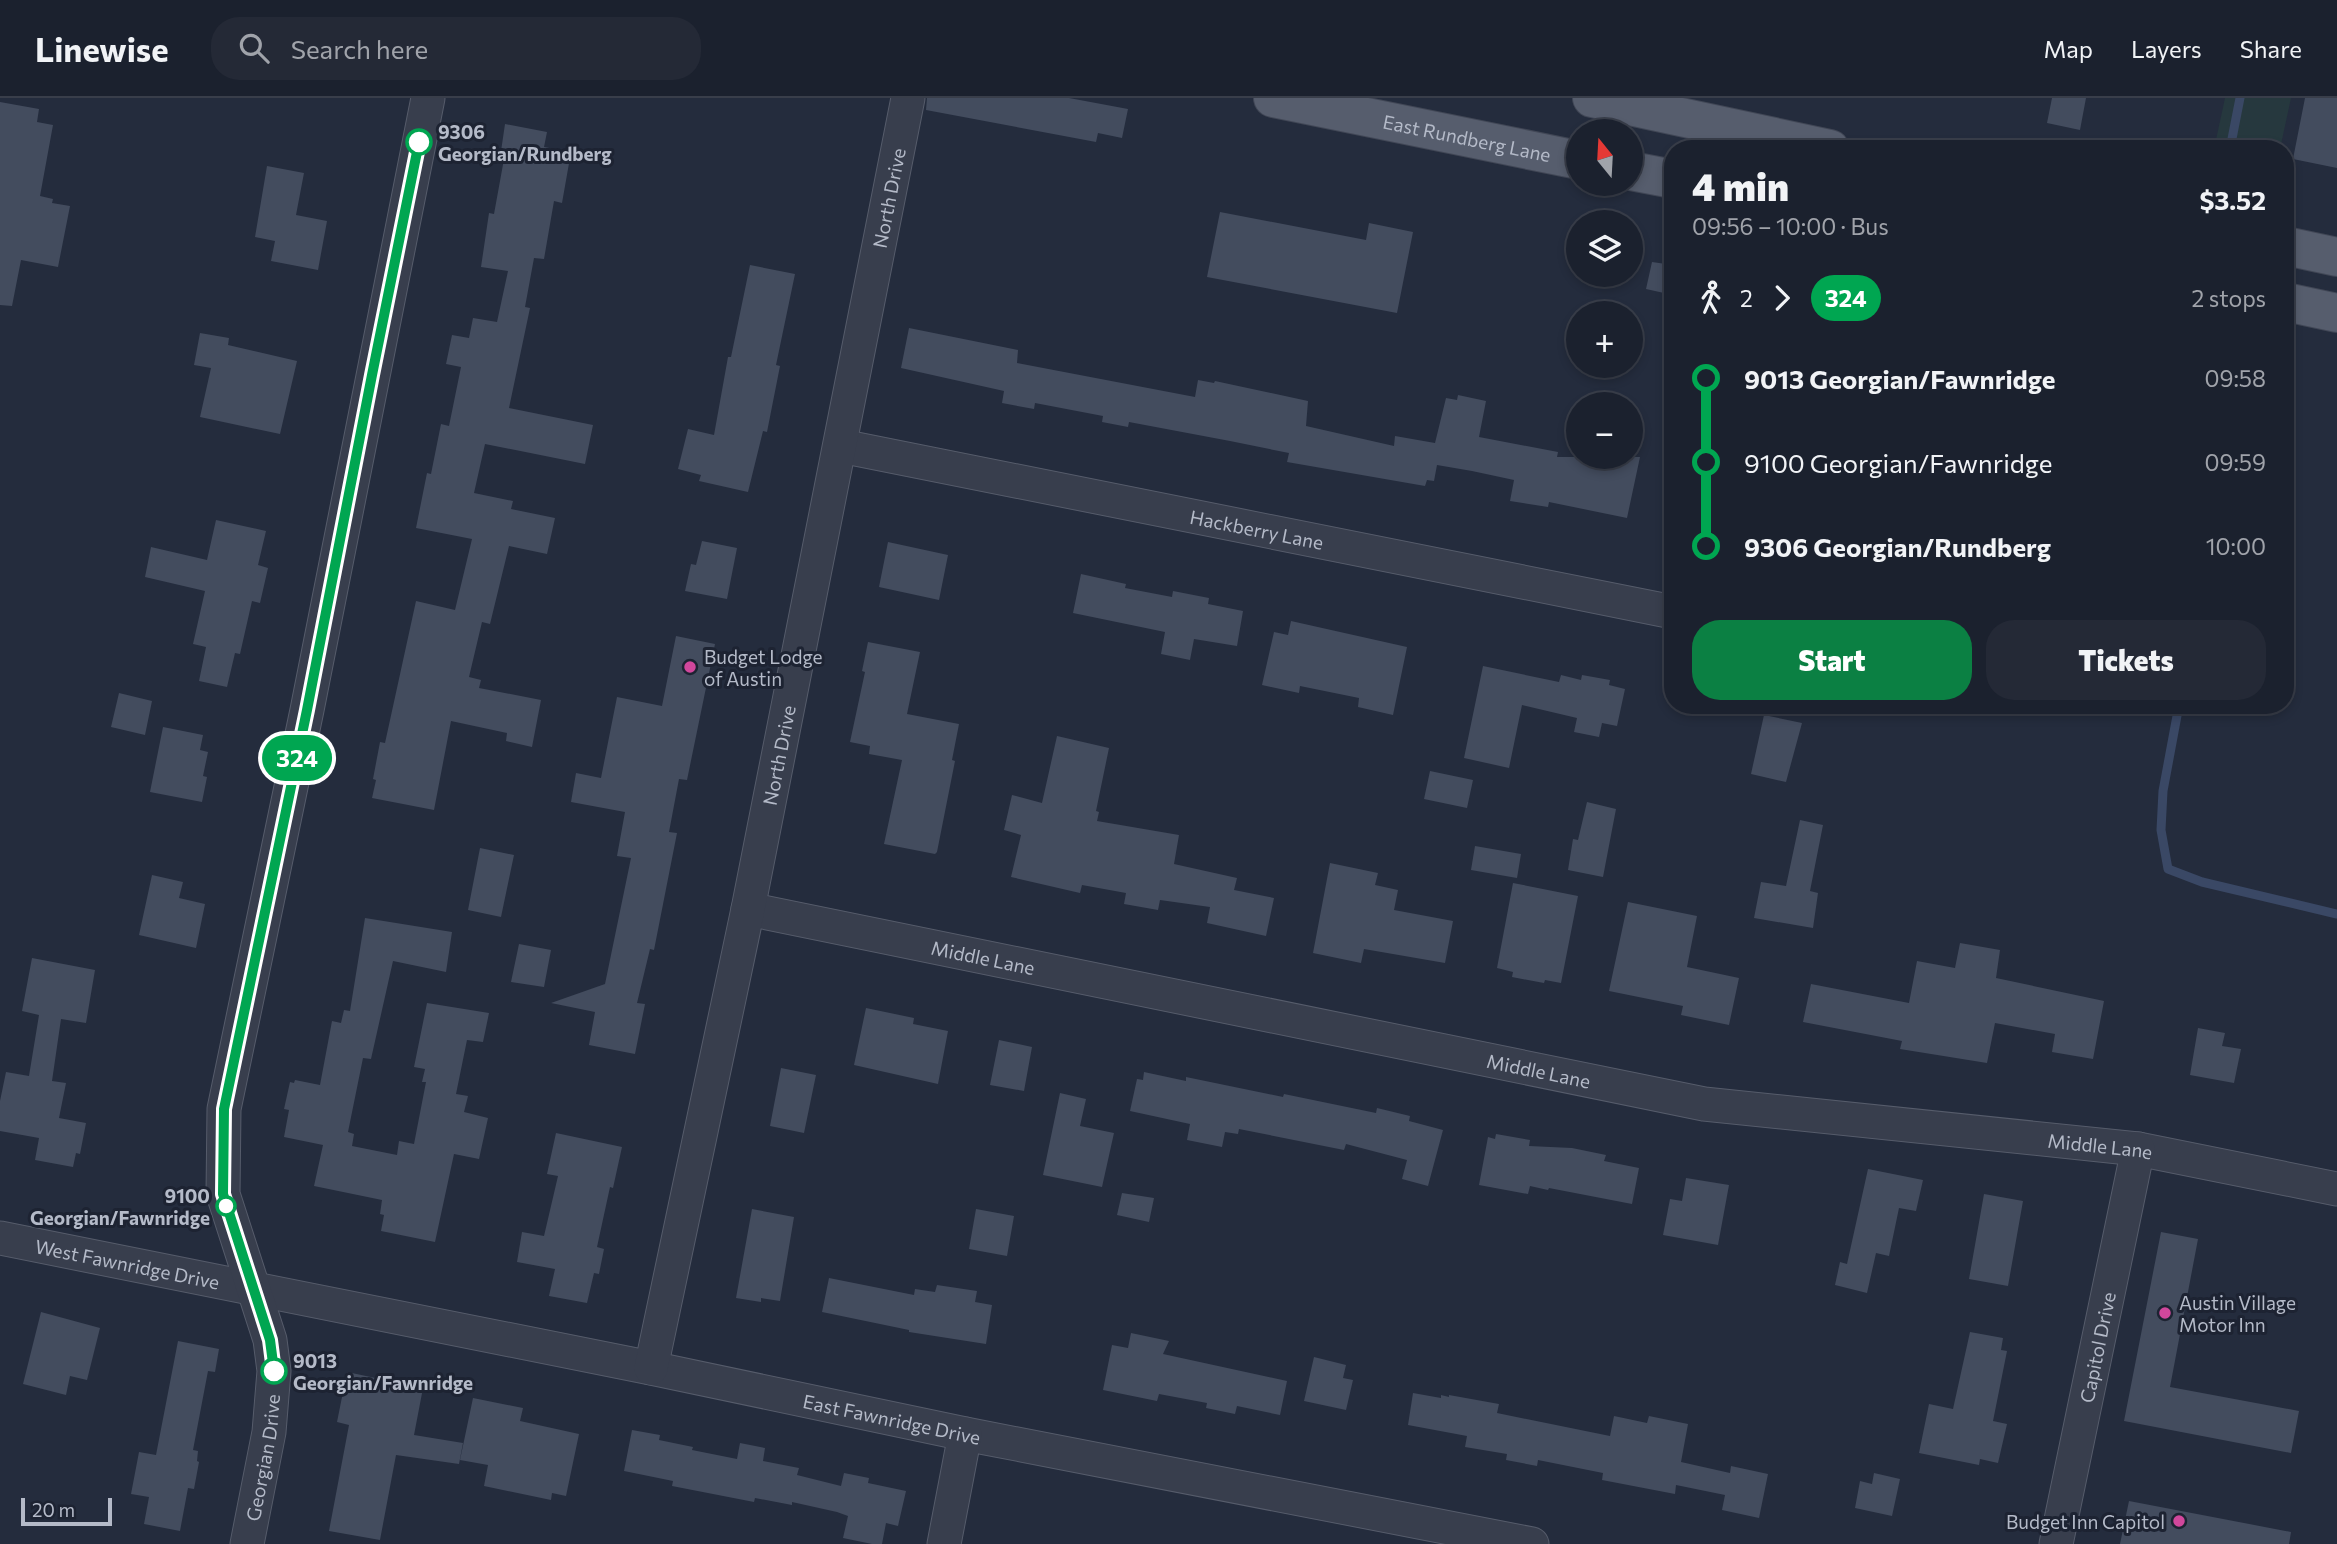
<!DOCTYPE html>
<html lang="en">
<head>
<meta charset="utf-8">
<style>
	body { margin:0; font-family:Commissioner,sans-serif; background:#242936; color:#f1f3f6; height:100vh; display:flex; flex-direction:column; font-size:26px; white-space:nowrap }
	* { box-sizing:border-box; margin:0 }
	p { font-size:23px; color:#a0a3aa }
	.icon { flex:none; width:38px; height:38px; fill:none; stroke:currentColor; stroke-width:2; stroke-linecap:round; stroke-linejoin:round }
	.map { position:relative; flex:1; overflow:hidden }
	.details { position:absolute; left:1664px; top:42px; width:630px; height:574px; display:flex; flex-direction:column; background:#1b212e; border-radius:28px; box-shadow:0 4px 10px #0003,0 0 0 2px #393e4a }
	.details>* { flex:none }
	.badge { padding:0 14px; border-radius:23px; font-size:24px; line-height:46px }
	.needle { width:46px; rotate:342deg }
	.tools { position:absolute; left:1566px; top:21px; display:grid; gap:14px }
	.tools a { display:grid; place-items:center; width:77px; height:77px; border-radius:50%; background:#1b212e; box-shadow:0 4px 10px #0003,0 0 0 2px #393e4a; font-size:35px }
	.scale { position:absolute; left:21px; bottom:18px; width:91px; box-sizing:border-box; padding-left:7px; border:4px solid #b4bac8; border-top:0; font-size:19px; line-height:24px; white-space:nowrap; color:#b4bac8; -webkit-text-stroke:5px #1d2332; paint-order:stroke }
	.map>.badge { position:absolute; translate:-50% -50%; box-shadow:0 0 0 4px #fff }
	.legs { display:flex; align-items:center; gap:10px; height:77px; padding:0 28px; font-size:23px }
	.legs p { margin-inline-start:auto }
	.head { display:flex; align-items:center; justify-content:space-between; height:119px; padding:0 28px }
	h1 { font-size:38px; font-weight:800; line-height:52px }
	.primary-button { display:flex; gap:14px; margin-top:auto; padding:14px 28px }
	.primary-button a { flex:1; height:80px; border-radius:28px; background:#0b8043; color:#fff; font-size:28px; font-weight:800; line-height:80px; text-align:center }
	.primary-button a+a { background:#242936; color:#f1f3f6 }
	ul { padding:0 28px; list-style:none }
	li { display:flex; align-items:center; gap:24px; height:84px; font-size:26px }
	li i { display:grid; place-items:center; width:10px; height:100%; margin:0 9px; background:currentColor }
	li i::after { content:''; width:18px; height:18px; margin:-9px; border:5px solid; border-radius:50%; background:#1b212e }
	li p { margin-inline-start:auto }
	li:first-child i { background:linear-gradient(#0000 50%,currentColor 0) }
	li:last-child i { background:linear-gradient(currentColor 50%,#0000 0) }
	header { display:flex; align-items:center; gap:42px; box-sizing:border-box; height:98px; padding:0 35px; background:#1b212e; border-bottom:2px solid #393e4a }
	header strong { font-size:33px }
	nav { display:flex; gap:38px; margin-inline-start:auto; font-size:24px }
	.search { width:490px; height:63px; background:#242936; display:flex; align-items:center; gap:18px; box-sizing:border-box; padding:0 24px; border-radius:28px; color:#a0a3aa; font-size:26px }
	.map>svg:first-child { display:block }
	.green { fill:#26383e }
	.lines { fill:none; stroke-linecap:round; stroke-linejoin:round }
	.stream { stroke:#3a4865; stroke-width:9 }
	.building { fill:#434c5e }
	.minor-casing { stroke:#565c6b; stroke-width:35 }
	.major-casing { stroke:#414756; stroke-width:40 }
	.minor { stroke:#383e4d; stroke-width:33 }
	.major { stroke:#565d6d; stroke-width:38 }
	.line-1-casing { stroke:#fff; stroke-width:16 }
	.line-1 { stroke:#00a651; stroke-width:10 }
	.stop-1-dot { fill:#fff; stroke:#00a651; stroke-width:3.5 }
	.hotel-dot { fill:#d1479c; stroke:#1d2332; stroke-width:2.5 }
	.labels { text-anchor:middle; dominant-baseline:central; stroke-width:6; stroke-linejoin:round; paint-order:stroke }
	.stop-label { font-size:19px; font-weight:bold; fill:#b4bac8; stroke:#1d2332; text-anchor:start }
	.street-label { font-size:19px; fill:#b4bac8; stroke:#1d2332 }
	.poi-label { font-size:19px; fill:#b4bac8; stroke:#1d2332; text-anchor:start }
</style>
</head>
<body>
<header>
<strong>Linewise</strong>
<div class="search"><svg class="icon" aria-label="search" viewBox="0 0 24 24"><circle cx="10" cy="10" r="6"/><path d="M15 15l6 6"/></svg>Search here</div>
<nav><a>Map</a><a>Layers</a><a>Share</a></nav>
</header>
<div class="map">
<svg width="2337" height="1446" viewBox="0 0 2337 1446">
	<rect width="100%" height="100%" fill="#242c3d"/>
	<!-- green -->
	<path class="green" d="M 2225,0 L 2291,0 L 2280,51 L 2214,51 Z"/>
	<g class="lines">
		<!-- stream -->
		<path class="stream" d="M 2230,51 L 2240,0
			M 2179,607 L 2163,693 L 2161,732 L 2168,771 L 2202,784 L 2337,816"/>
	</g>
	<!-- building -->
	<path class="building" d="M 927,0 L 1069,0 L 1128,11 L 1122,40 L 1098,35 L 1096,44 L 926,12 Z
		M 2052,0 L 2086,0 L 2080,32 L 2047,25 Z
		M 2305,0 L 2337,0 L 2337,70 L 2293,61 Z
		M 0,4 L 39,11 L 37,24 L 53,27 L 40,98 L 53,101 L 52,105 L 70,108 L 58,169 L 21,162 L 12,208 L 0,207 Z
		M 505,26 L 547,34 L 544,49 L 571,54 L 562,105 L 554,103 L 544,161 L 534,160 L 525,209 L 530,210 L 509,310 L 593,327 L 585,366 L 485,346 L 474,395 L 513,403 L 511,411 L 555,420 L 547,456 L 509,448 L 490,526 L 482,524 L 469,579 L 481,582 L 479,590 L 541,602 L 532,649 L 506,643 L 507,635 L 451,623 L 434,712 L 372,700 L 376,682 L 373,681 L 380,644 L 385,645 L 416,503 L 455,512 L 472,441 L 416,430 L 427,375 L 431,376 L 441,326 L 449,328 L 461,269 L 446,266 L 452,237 L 469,240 L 473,220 L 497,224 L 508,173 L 481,169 L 489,115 L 494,116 L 504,61 L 500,60 Z
		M 267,68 L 304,75 L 296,117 L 327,123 L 318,172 L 271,163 L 275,143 L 255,139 Z
		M 1220,114 L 1366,142 L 1369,125 L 1413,134 L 1397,215 L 1207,179 Z
		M 1652,164 L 1673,167 L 1673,197 L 1646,191 Z
		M 750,167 L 795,176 L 776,267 L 780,268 L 767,334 L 763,333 L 748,394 L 699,383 L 701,377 L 678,371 L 688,331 L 714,337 L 728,259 L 731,259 Z
		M 909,230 L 1018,252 L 1017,265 L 1195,299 L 1198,282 L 1214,285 L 1215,283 L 1308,303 L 1306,328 L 1394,348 L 1395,338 L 1435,345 L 1446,300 L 1457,302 L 1458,297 L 1486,303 L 1479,339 L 1558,354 L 1557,359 L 1640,359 L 1627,420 L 1549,404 L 1548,409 L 1510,403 L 1514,382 L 1472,373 L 1437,367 L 1434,383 L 1427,382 L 1425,388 L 1287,364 L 1289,355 L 1230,343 L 1129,324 L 1128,329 L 1102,324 L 1103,318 L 1035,305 L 1034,311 L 1002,305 L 1004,293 L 901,270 Z
		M 200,235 L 229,240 L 228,247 L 297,263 L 280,336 L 200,319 L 211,270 L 194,267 Z
		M 216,422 L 266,433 L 258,467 L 268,470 L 260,505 L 252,503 L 240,556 L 235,555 L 227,589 L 199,583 L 206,549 L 193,546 L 205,493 L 145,479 L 151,449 L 207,462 Z
		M 702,443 L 737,450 L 727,501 L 685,493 L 691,466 L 696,467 Z
		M 888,444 L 948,457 L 939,502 L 879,489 Z
		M 1081,476 L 1126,486 L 1125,490 L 1172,499 L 1173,493 L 1209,500 L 1208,506 L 1243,513 L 1237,548 L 1194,541 L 1190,562 L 1161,556 L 1165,534 L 1073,515 Z
		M 1291,523 L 1407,549 L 1393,617 L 1358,609 L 1359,600 L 1300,588 L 1299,595 L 1262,587 L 1274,534 L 1288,537 Z
		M 676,538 L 715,546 L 687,682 L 679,681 L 669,734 L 677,735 L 654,852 L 650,851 L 637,905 L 645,906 L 635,956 L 589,947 L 595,914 L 551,905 L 605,886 L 631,760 L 617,758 L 625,714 L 571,704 L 576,675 L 601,680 L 617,599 L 662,608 Z
		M 868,544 L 920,554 L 907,616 L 959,626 L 952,662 L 955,663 L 937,754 L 935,756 L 884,746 L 902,662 L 869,656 L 870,648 L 850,644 L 865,574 L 862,573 Z
		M 1483,568 L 1559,584 L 1561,577 L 1581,582 L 1582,577 L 1610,582 L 1609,587 L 1625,591 L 1617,628 L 1602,625 L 1599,639 L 1574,634 L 1577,620 L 1522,607 L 1509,670 L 1464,660 Z
		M 119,595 L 152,603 L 145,637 L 111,629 Z
		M 1764,617 L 1802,625 L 1786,684 L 1751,676 Z
		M 163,629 L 203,637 L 200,652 L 208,654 L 203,678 L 207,679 L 202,704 L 150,694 Z
		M 1057,638 L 1109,650 L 1096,713 L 1099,714 L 1097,723 L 1179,737 L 1174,766 L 1237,780 L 1234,792 L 1274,800 L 1266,838 L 1207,825 L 1210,809 L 1160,802 L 1158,812 L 1124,806 L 1126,795 L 1082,787 L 1080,795 L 1011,779 L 1021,737 L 1004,732 L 1012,697 L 1042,705 Z
		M 1430,673 L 1473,682 L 1467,710 L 1424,701 Z
		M 1587,704 L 1616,711 L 1603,779 L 1568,772 L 1573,741 L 1578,742 Z
		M 1800,722 L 1823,727 L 1810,793 L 1818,795 L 1813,830 L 1754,820 L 1761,784 L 1786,788 Z
		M 1475,748 L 1521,756 L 1517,780 L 1471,772 Z
		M 480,750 L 514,757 L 501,819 L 468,812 Z
		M 1330,765 L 1378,775 L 1375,787 L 1398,792 L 1394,812 L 1453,823 L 1445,865 L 1364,851 L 1361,865 L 1313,855 Z
		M 152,777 L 183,784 L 179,800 L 205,806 L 196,850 L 139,837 Z
		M 1513,785 L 1578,798 L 1561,885 L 1545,882 L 1544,885 L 1512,879 L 1513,874 L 1497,870 Z
		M 1628,804 L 1697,818 L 1687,869 L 1739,880 L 1729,927 L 1681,917 L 1683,908 L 1609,893 Z
		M 365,820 L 452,834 L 446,874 L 393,863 L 371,961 L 363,960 L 348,1034 L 354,1036 L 352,1048 L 397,1057 L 399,1043 L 414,1046 L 426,984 L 422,984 L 425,971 L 414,969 L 427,905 L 489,915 L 483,944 L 467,942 L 456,996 L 468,998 L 464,1014 L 488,1020 L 479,1061 L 454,1056 L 435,1144 L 381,1133 L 384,1117 L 380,1116 L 382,1102 L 314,1088 L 323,1047 L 284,1039 L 289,1012 L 284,1011 L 290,984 L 294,985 L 295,982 L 320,987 L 332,923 L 341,925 L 344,912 L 350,913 Z
		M 1960,845 L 2000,852 L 1996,880 L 2104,903 L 2093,961 L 2052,954 L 2055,936 L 1995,925 L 1987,965 L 1900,951 L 1902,943 L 1803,924 L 1811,886 L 1909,905 L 1917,863 L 1955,870 Z
		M 519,846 L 551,852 L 544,889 L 511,884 Z
		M 32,860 L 95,872 L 86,925 L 61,921 L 52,983 L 66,985 L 59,1020 L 86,1025 L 80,1056 L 76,1055 L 73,1069 L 35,1062 L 39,1040 L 0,1033 L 0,1003 L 6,974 L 29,978 L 39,917 L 22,913 Z
		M 866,910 L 914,920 L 913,926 L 948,933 L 938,986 L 854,967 Z
		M 2198,930 L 2225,935 L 2222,948 L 2241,951 L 2234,985 L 2190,977 Z
		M 999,942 L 1032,949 L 1024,993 L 990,987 Z
		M 781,970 L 816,977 L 804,1035 L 770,1028 Z
		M 1144,974 L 1186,983 L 1186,979 L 1283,999 L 1284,996 L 1376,1015 L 1377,1010 L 1410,1018 L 1409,1023 L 1443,1032 L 1428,1088 L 1402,1081 L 1407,1062 L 1346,1046 L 1344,1052 L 1239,1031 L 1238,1036 L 1225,1034 L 1222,1049 L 1187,1042 L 1190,1026 L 1130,1013 L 1137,981 L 1143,982 Z
		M 1060,995 L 1086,1001 L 1080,1028 L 1114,1035 L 1102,1089 L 1043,1077 Z
		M 556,1035 L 622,1049 L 613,1090 L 610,1089 L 597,1149 L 604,1151 L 599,1176 L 594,1175 L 587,1205 L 549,1198 L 555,1171 L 517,1164 L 522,1134 L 544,1138 L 558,1078 L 547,1076 Z
		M 1496,1036 L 1530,1042 L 1529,1048 L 1572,1050 L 1606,1057 L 1604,1063 L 1639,1070 L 1632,1106 L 1549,1090 L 1548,1092 L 1530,1088 L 1528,1096 L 1479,1087 L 1488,1039 L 1495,1041 Z
		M 1868,1071 L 1923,1082 L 1916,1113 L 1899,1110 L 1889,1158 L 1876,1155 L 1867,1195 L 1835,1187 L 1840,1164 L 1847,1166 Z
		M 1686,1080 L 1729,1087 L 1718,1147 L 1663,1137 L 1670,1101 L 1682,1103 Z
		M 1122,1095 L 1154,1100 L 1149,1124 L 1117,1117 Z
		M 1984,1096 L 2023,1103 L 2008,1188 L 1969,1181 Z
		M 752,1111 L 794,1119 L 780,1203 L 761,1200 L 761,1204 L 736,1200 Z
		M 976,1111 L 1014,1118 L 1007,1158 L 969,1151 Z
		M 2161,1134 L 2198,1141 L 2170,1289 L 2299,1313 L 2291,1355 L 2124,1323 Z
		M 829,1180 L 914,1197 L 915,1191 L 935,1194 L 937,1187 L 977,1193 L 975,1204 L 992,1207 L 986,1246 L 909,1234 L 909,1232 L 822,1214 Z
		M 41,1214 L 100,1230 L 87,1282 L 70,1278 L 66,1297 L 23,1286 Z
		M 1970,1234 L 2003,1240 L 2001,1252 L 2007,1253 L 1993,1323 L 2007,1326 L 1998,1365 L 1980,1361 L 1979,1367 L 1919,1355 L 1929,1306 L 1953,1311 Z
		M 1131,1235 L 1169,1243 L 1163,1256 L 1287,1283 L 1280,1317 L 1237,1308 L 1235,1316 L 1206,1310 L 1207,1305 L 1159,1296 L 1157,1303 L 1103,1292 L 1112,1247 L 1128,1250 Z
		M 178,1243 L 219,1251 L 215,1274 L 208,1273 L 193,1352 L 198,1353 L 197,1363 L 199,1364 L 194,1391 L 188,1390 L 180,1433 L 144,1426 L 149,1399 L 131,1396 L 139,1354 L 156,1357 Z
		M 1314,1259 L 1346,1267 L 1343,1280 L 1353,1282 L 1346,1312 L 1304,1303 Z
		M 347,1274 L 423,1290 L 414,1337 L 463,1345 L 459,1366 L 396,1357 L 380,1442 L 329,1433 L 349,1327 L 337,1324 Z
		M 1413,1295 L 1441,1300 L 1441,1297 L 1449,1299 L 1449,1297 L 1499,1306 L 1497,1315 L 1610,1338 L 1614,1318 L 1647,1325 L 1649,1318 L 1688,1326 L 1681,1364 L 1730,1375 L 1731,1368 L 1768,1376 L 1759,1420 L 1722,1412 L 1725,1397 L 1676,1387 L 1675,1396 L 1602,1382 L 1603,1375 L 1538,1362 L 1537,1368 L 1506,1362 L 1507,1356 L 1465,1349 L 1467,1338 L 1408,1327 Z
		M 473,1300 L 523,1310 L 520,1323 L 579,1336 L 566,1398 L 552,1395 L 551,1402 L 484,1388 L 488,1367 L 460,1362 Z
		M 632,1332 L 660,1337 L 659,1342 L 693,1349 L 692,1352 L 737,1361 L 740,1345 L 765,1350 L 763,1363 L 799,1370 L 797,1377 L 841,1388 L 844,1375 L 869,1380 L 868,1385 L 906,1393 L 898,1428 L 886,1425 L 882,1446 L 872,1446 L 843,1440 L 848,1418 L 837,1414 L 792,1404 L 792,1407 L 755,1400 L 754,1404 L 672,1388 L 673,1383 L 624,1373 Z
		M 1874,1375 L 1900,1381 L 1892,1418 L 1855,1410 L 1860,1383 L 1872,1386 Z
		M 2129,1403 L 2291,1434 L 2289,1446 L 2120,1446 Z"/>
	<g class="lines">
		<defs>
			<g id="minor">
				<path id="s1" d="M 841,348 L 1673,514"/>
				<path id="s2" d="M 748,811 L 1704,1006 L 2138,1051 L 2337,1091"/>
				<path id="s3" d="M 0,1140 L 651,1270 L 965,1336 L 1532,1446"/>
				<path id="s4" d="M 651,1270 L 748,811 L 908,0"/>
				<path id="s5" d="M 247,1446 L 269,1334 L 274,1273 L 270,1242 L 223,1096 L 224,1011 L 307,612 L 428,0"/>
				<path d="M 944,1446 L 965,1336"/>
				<path id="s6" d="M 2056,1446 L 2138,1051"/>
			</g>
			<g id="major">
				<path id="s7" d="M 1273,0 L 1578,62"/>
				<path d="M 1592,0 L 1830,51"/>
				<path d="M 1631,73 L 1673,81"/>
				<path d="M 2286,148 L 2337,159"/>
				<path d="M 2286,204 L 2337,215"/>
			</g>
		</defs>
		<!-- minor casing -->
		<use href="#minor" class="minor-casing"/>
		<!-- major casing -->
		<use href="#major" class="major-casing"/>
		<!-- minor -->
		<use href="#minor" class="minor"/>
		<!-- major -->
		<use href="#major" class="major"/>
	</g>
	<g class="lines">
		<defs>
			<path id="line-1" d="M 274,1273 L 270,1242 L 223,1096 L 224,1011 L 307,612 L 372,277 L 419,44"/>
		</defs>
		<!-- line-1 casing -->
		<use href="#line-1" class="line-1-casing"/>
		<!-- line-1 -->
		<use href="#line-1" class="line-1"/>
	</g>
	<!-- markers -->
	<g class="stop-1-dot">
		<circle cx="419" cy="44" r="12"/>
		<circle cx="226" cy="1108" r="9"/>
		<circle cx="274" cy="1273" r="12"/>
	</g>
	<g class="hotel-dot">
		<circle cx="690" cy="569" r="7"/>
		<circle cx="2165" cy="1215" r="7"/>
		<circle cx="2179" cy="1423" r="7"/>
	</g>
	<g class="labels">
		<!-- stop labels -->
		<g class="stop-label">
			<text x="438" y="33">9306<tspan x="438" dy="22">Georgian/Rundberg</tspan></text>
			<text x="210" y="1097" text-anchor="end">9100<tspan x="210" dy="22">Georgian/Fawnridge</tspan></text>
			<text x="293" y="1262">9013<tspan x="293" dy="22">Georgian/Fawnridge</tspan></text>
		</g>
		<!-- street labels -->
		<g class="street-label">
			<text stroke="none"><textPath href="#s7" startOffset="198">East Rundberg Lane</textPath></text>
			<text stroke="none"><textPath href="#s4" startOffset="1194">North Drive</textPath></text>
			<text stroke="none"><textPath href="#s1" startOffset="424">Hackberry Lane</textPath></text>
			<text stroke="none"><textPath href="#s4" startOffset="626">North Drive</textPath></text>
			<text stroke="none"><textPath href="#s2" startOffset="240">Middle Lane</textPath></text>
			<text stroke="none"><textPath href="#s2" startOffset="807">Middle Lane</textPath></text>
			<text stroke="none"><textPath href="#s2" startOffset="1374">Middle Lane</textPath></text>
			<text stroke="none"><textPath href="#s3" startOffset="130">West Fawnridge Drive</textPath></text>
			<text stroke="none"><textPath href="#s6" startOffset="201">Capitol Drive</textPath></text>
			<text stroke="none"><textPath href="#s3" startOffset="910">East Fawnridge Drive</textPath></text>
			<text stroke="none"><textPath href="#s5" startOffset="88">Georgian Drive</textPath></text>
		</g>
		<!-- poi labels -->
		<g class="poi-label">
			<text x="704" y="558">Budget Lodge<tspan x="704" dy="22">of Austin</tspan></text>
			<text x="2179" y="1204">Austin Village<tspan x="2179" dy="22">Motor Inn</tspan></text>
			<text x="2165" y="1423" text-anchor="end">Budget Inn Capitol</text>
		</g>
	</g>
</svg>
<div class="tools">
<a><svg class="needle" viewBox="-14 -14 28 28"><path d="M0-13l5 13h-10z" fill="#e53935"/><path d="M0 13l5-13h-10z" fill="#a0a3aa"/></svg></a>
<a><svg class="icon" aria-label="layers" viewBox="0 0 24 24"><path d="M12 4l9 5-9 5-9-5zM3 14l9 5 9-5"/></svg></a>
<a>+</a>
<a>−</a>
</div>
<div class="scale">20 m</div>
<b class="badge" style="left:297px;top:660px;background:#00a651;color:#fff">324</b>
<section class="details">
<div class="head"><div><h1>4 min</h1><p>09:56 – 10:00 · Bus</p></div><b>$3.52</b></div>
<div class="legs"><svg class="icon" aria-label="walk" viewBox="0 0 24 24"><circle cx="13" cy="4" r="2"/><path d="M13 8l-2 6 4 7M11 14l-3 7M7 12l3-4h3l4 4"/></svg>2<svg class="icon" aria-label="forward" viewBox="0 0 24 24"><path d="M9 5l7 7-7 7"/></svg><b class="badge" style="background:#00a651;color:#fff">324</b><p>2 stops</p></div>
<ul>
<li><i style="color:#00a651"></i><b>9013 Georgian/Fawnridge</b><p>09:58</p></li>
<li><i style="color:#00a651"></i><span>9100 Georgian/Fawnridge</span><p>09:59</p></li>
<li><i style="color:#00a651"></i><b>9306 Georgian/Rundberg</b><p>10:00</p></li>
</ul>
<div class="primary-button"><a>Start</a><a>Tickets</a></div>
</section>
</div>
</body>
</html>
